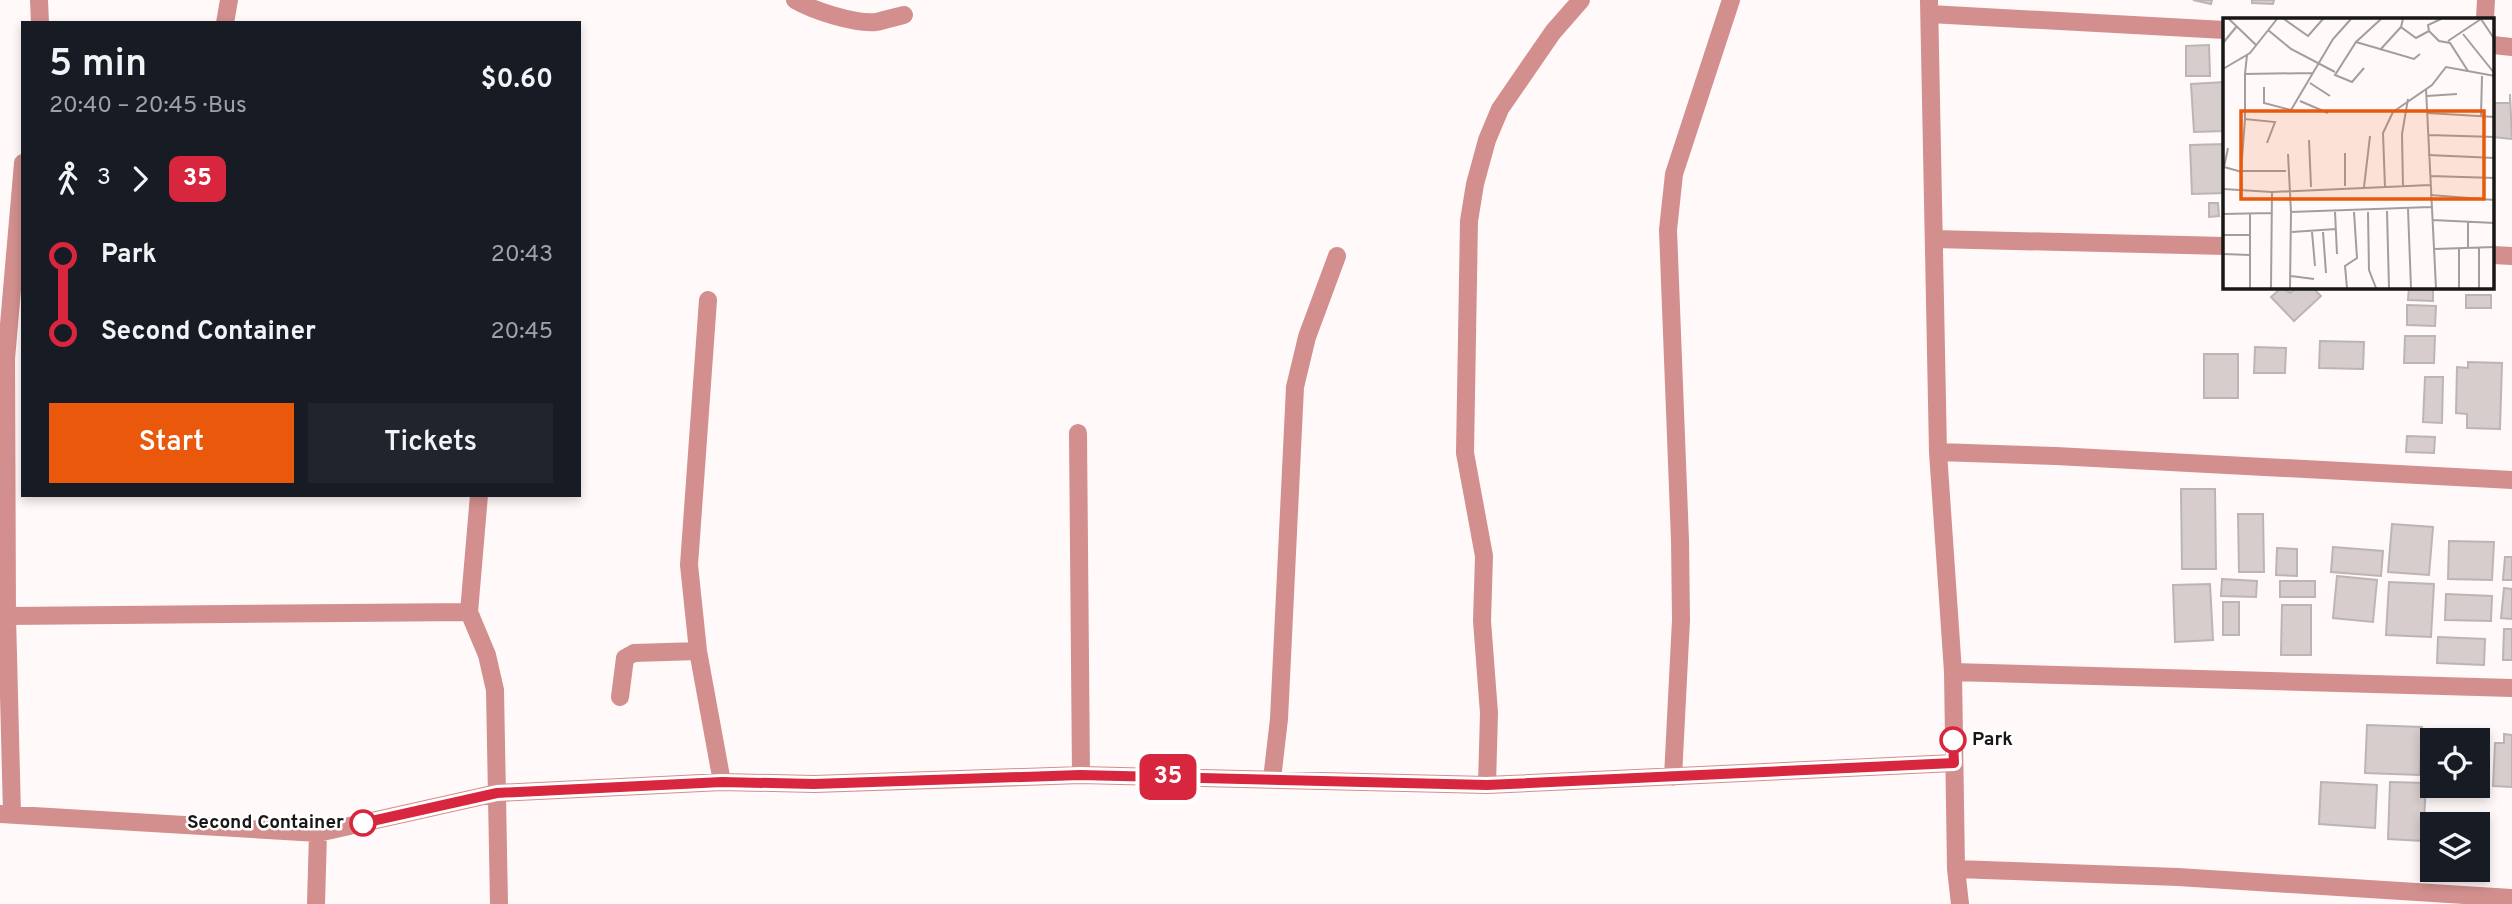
<!DOCTYPE html>
<html lang="en">
<head>
<meta charset="utf-8">
<style>
	body { margin:0; font-family:Overpass,sans-serif; background:#20242c; color:#f1f3f6; height:100vh; display:flex; flex-direction:column; font-size:26px; white-space:nowrap }
	* { box-sizing:border-box; margin:0 }
	p { font-size:23px; color:#9ea1a6 }
	.icon { flex:none; width:38px; height:38px; fill:none; stroke:currentColor; stroke-width:2; stroke-linecap:round; stroke-linejoin:round }
	.map { position:relative; flex:1; overflow:hidden }
	.panel { position:absolute; left:21px; top:21px; width:560px; height:476px; display:flex; flex-direction:column; background:#171b24; border-radius:0px; box-shadow:0 4px 10px #0003 }
	.panel>* { flex:none }
	.badge { padding:0 14px; border-radius:10px; font-size:24px; line-height:46px }
	.controls { position:absolute; left:2420px; top:728px; display:grid; gap:14px }
	.controls a { display:grid; place-items:center; width:70px; height:70px; border-radius:0px; background:#171b24; box-shadow:0 4px 10px #0003; font-size:35px }
	.map>.badge { position:absolute; translate:-50% -50%; box-shadow:0 0 0 4px #fff }
	.legs { display:flex; align-items:center; gap:10px; height:77px; padding:0 28px; font-size:23px }
	.legs p { margin-inline-start:auto }
	.overview { display:flex; align-items:center; justify-content:space-between; height:119px; padding:0 28px }
	h1 { font-size:38px; font-weight:600; line-height:52px }
	.button { display:flex; gap:14px; margin-top:auto; padding:14px 28px }
	.button a { flex:1; height:80px; border-radius:0px; background:#ea580c; color:#fff; font-size:28px; font-weight:600; line-height:80px; text-align:center }
	.button a+a { background:#20242c; color:#f1f3f6 }
	ul { padding:0 28px; list-style:none }
	li { display:flex; align-items:center; gap:24px; height:77px; font-size:26px }
	li i { display:grid; place-items:center; width:10px; height:100%; margin:0 9px; background:currentColor }
	li i::after { content:''; width:18px; height:18px; margin:-9px; border:5px solid; border-radius:50%; background:#171b24 }
	li p { margin-inline-start:auto }
	li:first-child i { background:linear-gradient(#0000 50%,currentColor 0) }
	li:last-child i { background:linear-gradient(currentColor 50%,#0000 0) }
	.map>svg:first-child { display:block }
	.building { fill:#d7cdcd; stroke:#bdb4b4; stroke-width:2 }
	.lines { fill:none; stroke-linecap:round; stroke-linejoin:round }
	.minor { stroke:#d28f8d; stroke-width:18 }
	.line-1-casing { stroke:#fff; stroke-width:16 }
	.line-1 { stroke:#d7263d; stroke-width:10 }
	.stop-1-dot { fill:#fff; stroke:#d7263d; stroke-width:3.5 }
	.labels { text-anchor:middle; dominant-baseline:central; stroke-width:5; stroke-linejoin:round; paint-order:stroke }
	.stop-label { font-size:19px; font-weight:bold; fill:#191616; stroke:#fff; text-anchor:start }
	.inset-road { fill:none; stroke:#a39e9e; stroke-width:2 }
	.view { fill:#e8590c; fill-opacity:0.15; stroke:#e8590c; stroke-width:3.5 }
	.inset-edge { fill:none; stroke:#191616; stroke-width:3.5 }
</style>
</head>
<body>
<div class="map">
<svg width="2512" height="904" viewBox="0 0 2512 904">
	<rect width="100%" height="100%" fill="#fff9f9"/>
	<!-- building -->
	<path class="building" d="M 2193,0 L 2212,0 L 2211,4 Z
		M 2252,0 L 2274,0 L 2273,4 L 2252,3 Z
		M 2209,45 L 2210,76 L 2186,76 L 2186,46 Z
		M 2225,82 L 2225,131 L 2194,132 L 2191,84 Z
		M 2510,94 L 2512,139 L 2493,137 L 2493,103 L 2510,103 Z
		M 2225,144 L 2225,193 L 2192,194 L 2190,145 Z
		M 2209,203 L 2218,203 L 2219,216 L 2209,217 Z
		M 2282,287 L 2290,293 L 2297,287 L 2312,287 L 2321,296 L 2294,321 L 2271,297 Z
		M 2409,287 L 2433,287 L 2433,301 L 2408,300 Z
		M 2466,295 L 2491,295 L 2491,308 L 2466,308 Z
		M 2407,305 L 2436,306 L 2435,326 L 2407,325 Z
		M 2405,336 L 2435,336 L 2434,363 L 2404,363 Z
		M 2320,341 L 2364,342 L 2363,369 L 2319,368 Z
		M 2255,347 L 2286,348 L 2285,373 L 2254,373 Z
		M 2204,354 L 2238,354 L 2238,398 L 2204,398 Z
		M 2468,362 L 2502,363 L 2500,429 L 2467,428 L 2467,414 L 2456,413 L 2457,367 L 2468,368 Z
		M 2425,377 L 2443,377 L 2442,423 L 2423,422 Z
		M 2407,436 L 2435,437 L 2434,453 L 2406,452 Z
		M 2181,489 L 2215,489 L 2216,569 L 2182,569 Z
		M 2238,514 L 2263,514 L 2264,572 L 2239,572 Z
		M 2392,524 L 2433,527 L 2429,575 L 2388,572 Z
		M 2449,541 L 2494,542 L 2492,580 L 2448,579 Z
		M 2333,547 L 2383,551 L 2381,576 L 2331,572 Z
		M 2277,548 L 2297,549 L 2297,576 L 2276,575 Z
		M 2505,557 L 2512,557 L 2512,580 L 2503,580 Z
		M 2337,576 L 2377,580 L 2373,622 L 2333,618 Z
		M 2222,579 L 2257,581 L 2256,597 L 2221,596 Z
		M 2280,581 L 2315,581 L 2315,597 L 2280,597 Z
		M 2389,582 L 2434,584 L 2431,637 L 2386,635 Z
		M 2210,584 L 2213,640 L 2175,642 L 2173,585 Z
		M 2504,588 L 2512,589 L 2512,619 L 2501,618 Z
		M 2446,594 L 2492,596 L 2491,621 L 2445,620 Z
		M 2223,602 L 2239,602 L 2239,635 L 2223,635 Z
		M 2282,605 L 2311,605 L 2311,655 L 2281,655 Z
		M 2504,629 L 2512,629 L 2512,660 L 2503,660 Z
		M 2438,637 L 2485,639 L 2484,665 L 2437,663 Z
		M 2367,725 L 2422,727 L 2420,775 L 2365,773 Z
		M 2504,734 L 2512,735 L 2512,787 L 2493,786 L 2495,743 L 2504,743 Z
		M 2321,782 L 2377,785 L 2375,828 L 2319,824 Z
		M 2390,782 L 2426,783 L 2423,841 L 2388,839 Z"/>
	<g class="lines">
		<!-- minor -->
		<path class="minor" d="M 39,0 L 40,23
			M 795,0 C 814,11 855,24 876,22 C 886,20 895,17 904,15
			M 1929,0 L 1938,452 L 1953,672 L 1956,869 L 1960,904
			M 1930,14 L 2225,30
			M 2485,19 L 2486,0
			M 225,23 L 229,0
			M 2493,45 L 2512,47
			M 1934,239 L 2225,246
			M 2493,255 L 2512,256
			M 708,300 L 689,565 L 698,651 L 722,782
			M 1078,433 L 1081,775
			M 1938,452 L 2056,456 L 2512,480
			M 479,495 L 469,612 L 487,655 L 495,690 L 499,904
			M 7,616 L 6,359 L 23,163
			M 1953,672 L 2512,688
			M 620,697 L 625,658 L 634,653 L 698,651
			M 1673,777 L 1681,620 L 1680,540 L 1668,230 L 1674,174 L 1731,0
			M 1272,779 L 1279,719 L 1295,387 L 1307,337 L 1337,256
			M 1487,785 L 1489,713 L 1482,621 L 1484,556 L 1465,453 L 1469,221 L 1475,184 L 1487,140 L 1500,109 L 1553,32 L 1581,0
			M 0,814 L 318,833 L 497,793 L 722,782 L 814,784 L 1081,775 L 1487,785 L 1954,763
			M 12,814 L 7,616 L 469,612
			M 1956,869 L 2178,877 L 2512,898
			M 316,904 L 318,833"/>
	</g>
	<g class="lines">
		<defs>
			<path id="line-1" d="M 363,823 L 497,793 L 722,782 L 814,784 L 1080,775 L 1487,785 L 1954,763 L 1953,740"/>
		</defs>
		<!-- line-1 casing -->
		<use href="#line-1" class="line-1-casing"/>
		<!-- line-1 -->
		<use href="#line-1" class="line-1"/>
	</g>
	<!-- markers -->
	<g class="stop-1-dot">
		<circle cx="1953" cy="740" r="12"/>
		<circle cx="363" cy="823" r="12"/>
	</g>
	<g class="labels">
		<!-- stop labels -->
		<g class="stop-label">
			<text x="1972" y="740">Park</text>
			<text x="344" y="823" text-anchor="end">Second Container</text>
		</g>
	</g>
	<!-- overview -->
	<g transform="translate(2223 18)">
		<rect width="271" height="271" fill="#fff9f9"/>
		<path class="inset-road" d="M 6,1 L 33,27M 61,1 L 85,18 L 100,1M 180,1 L 178,9 L 193,20 L 206,13M 218,1 L 205,7 L 206,13 L 216,23 L 227,25 L 245,53M 258,1 L 272,22M 45,12 L 68,31 L 112,54M 240,16 L 272,56M 225,23 L 258,1M 133,24 L 191,41 L 197,36M 0,25 L 14,8M 157,32 L 178,9M 24,37 L 22,56 L 90,55M 141,50 L 129,64 L 112,57 L 133,24 L 158,1M 0,51 L 27,35 L 54,1M 87,65 L 107,78M 41,69 L 41,85 L 68,92 L 110,21 L 128,1M 203,71 L 213,270M 204,78 L 234,76M 77,83 L 105,95M 204,95 L 272,99M 258,98 L 259,58M 22,101 L 22,56M 205,117 L 272,119M 86,122 L 88,169M 5,130 L 1,149 L 19,154M 122,135 L 122,168M 65,136 L 68,194 L 208,189M 205,137 L 272,140M 18,153 L 22,101 L 52,104 L 44,125M 207,158 L 272,160M 141,169 L 147,118M 162,169 L 160,115 L 170,94 L 209,67 L 223,49 L 272,58M 180,169 L 179,116 L 185,81M 0,171 L 49,174 L 207,167M 19,172 L 18,153 L 63,153M 207,177 L 272,182M 185,191 L 188,270M 164,193 L 166,270M 112,194 L 114,236M 145,194 L 146,252 L 153,270M 0,196 L 48,195M 209,202 L 272,205M 69,214 L 113,211M 89,214 L 92,248M 100,214 L 103,255M 0,217 L 28,217M 256,230 L 256,270M 211,231 L 272,229M 236,231 L 236,270M 245,231 L 245,203M 0,236 L 27,237M 68,258 L 91,261M 27,270 L 27,196M 48,270 L 49,174M 67,270 L 68,194M 124,270 L 122,248 L 134,240 L 131,194"/>
		<path class="view" d="M 18,93 L 261,93 L 261,181 L 18,181 Z"/>
		<rect width="271" height="271" class="inset-edge"/>
	</g>
</svg>
<div class="controls">
<a><svg class="icon" aria-label="locate" viewBox="0 0 24 24"><circle cx="12" cy="12" r="6"/><path d="M12 2v4M12 18v4M2 12h4M18 12h4"/></svg></a>
<a><svg class="icon" aria-label="layers" viewBox="0 0 24 24"><path d="M12 4l9 5-9 5-9-5zM3 14l9 5 9-5"/></svg></a>
</div>
<b class="badge" style="left:1168px;top:777px;background:#d7263d;color:#fff">35</b>
<section class="panel">
<div class="overview"><div><h1>5 min</h1><p>20:40 – 20:45 · Bus</p></div><b>$0.60</b></div>
<div class="legs"><svg class="icon" aria-label="walk" viewBox="0 0 24 24"><circle cx="13" cy="4" r="2"/><path d="M13 8l-2 6 4 7M11 14l-3 7M7 12l3-4h3l4 4"/></svg>3<svg class="icon" aria-label="forward" viewBox="0 0 24 24"><path d="M9 5l7 7-7 7"/></svg><b class="badge" style="background:#d7263d;color:#fff">35</b></div>
<ul>
<li><i style="color:#d7263d"></i><b>Park</b><p>20:43</p></li>
<li><i style="color:#d7263d"></i><b>Second Container</b><p>20:45</p></li>
</ul>
<div class="button"><a>Start</a><a>Tickets</a></div>
</section>
</div>
</body>
</html>
